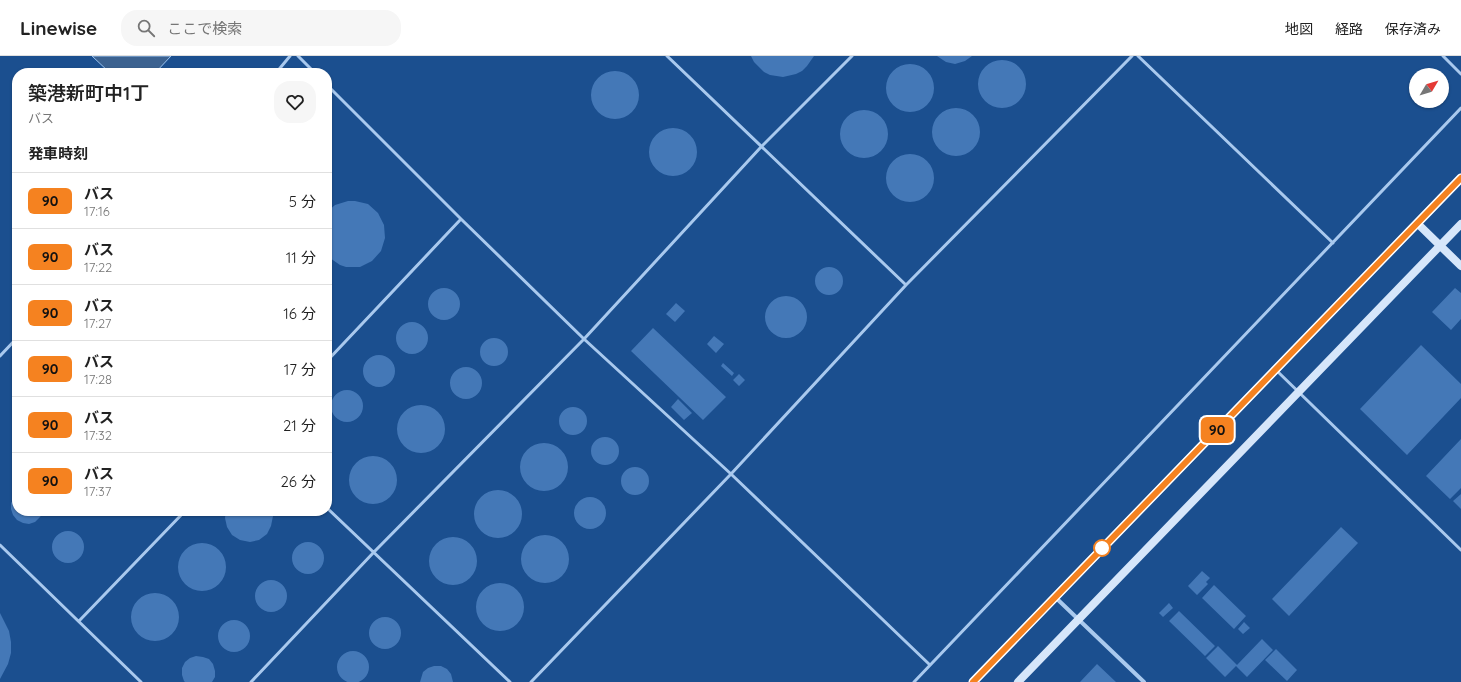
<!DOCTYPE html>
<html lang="ja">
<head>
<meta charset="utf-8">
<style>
	body { margin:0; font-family:Quicksand,"Noto Sans JP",sans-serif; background:#f6f6f6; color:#222; height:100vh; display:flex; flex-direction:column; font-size:15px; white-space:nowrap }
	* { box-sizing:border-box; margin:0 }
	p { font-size:13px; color:#767676 }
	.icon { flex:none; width:22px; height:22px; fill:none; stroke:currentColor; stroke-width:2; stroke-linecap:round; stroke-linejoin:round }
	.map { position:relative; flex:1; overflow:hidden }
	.panel { position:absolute; left:12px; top:12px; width:320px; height:448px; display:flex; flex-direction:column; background:#fff; border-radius:16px; box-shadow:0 1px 3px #0004 }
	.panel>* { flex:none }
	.badge { padding:0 8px; border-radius:6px; font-size:14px; line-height:26px }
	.needle { width:26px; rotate:52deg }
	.tools { position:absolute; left:1409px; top:12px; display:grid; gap:8px }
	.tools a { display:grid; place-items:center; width:40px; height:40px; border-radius:50%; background:#fff; box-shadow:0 1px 3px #0004; font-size:20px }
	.map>.badge { position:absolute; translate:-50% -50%; box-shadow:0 0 0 2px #fff }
	h2 { padding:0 16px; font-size:15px; line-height:36px }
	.round { display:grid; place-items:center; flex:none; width:42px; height:42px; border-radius:16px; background:#f6f6f6 }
	.headline { display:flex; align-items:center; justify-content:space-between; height:68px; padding:0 16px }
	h1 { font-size:19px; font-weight:600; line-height:30px }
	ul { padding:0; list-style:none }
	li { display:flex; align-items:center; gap:12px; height:56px; padding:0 16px; border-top:1px solid #e0e0e0 }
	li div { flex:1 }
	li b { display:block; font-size:15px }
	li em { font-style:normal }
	li .badge { min-width:44px; font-weight:700; text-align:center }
	header { display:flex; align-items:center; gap:24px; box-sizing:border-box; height:56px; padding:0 20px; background:#fff; border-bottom:1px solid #e0e0e0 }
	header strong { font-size:19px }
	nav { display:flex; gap:22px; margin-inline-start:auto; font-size:14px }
	.search { width:280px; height:36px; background:#f6f6f6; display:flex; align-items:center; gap:10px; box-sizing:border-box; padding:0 14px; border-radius:16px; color:#767676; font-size:15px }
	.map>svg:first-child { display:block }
	.water { fill:#3c6290; stroke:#9cc4f0 }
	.building { fill:#4478b7 }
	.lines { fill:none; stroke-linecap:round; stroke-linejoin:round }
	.lane { stroke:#a9c9ee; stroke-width:3 }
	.street { stroke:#a9c9ee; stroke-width:4 }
	.secondary { stroke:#d6e6fa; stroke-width:8 }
	.line-casing { stroke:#fff; stroke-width:9 }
	.line { stroke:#f58220; stroke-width:6 }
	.stop-dot { fill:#fff; stroke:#f58220; stroke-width:2 }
</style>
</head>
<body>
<header>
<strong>Linewise</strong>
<div class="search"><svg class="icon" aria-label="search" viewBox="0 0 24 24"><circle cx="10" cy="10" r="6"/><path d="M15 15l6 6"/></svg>ここで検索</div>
<nav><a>地図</a><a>経路</a><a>保存済み</a></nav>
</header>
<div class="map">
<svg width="1461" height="626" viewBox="0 0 1461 626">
	<rect width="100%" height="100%" fill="#1b4f8f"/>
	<!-- water -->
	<path class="water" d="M 92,0 L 171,0 L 155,17 L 110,17 Z"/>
	<!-- building -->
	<path class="building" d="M 751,0 L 814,0 L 807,10 L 802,15 L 796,18 L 783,21 L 770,19 L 764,16 L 754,6 Z
		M 937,0 L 972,0 L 965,5 L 955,8 L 946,6 Z
		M978 28a24 24 0 1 1 48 0a24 24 0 1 1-48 0Z
		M886 32a24 24 0 1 1 48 0a24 24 0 1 1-48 0Z
		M591 39a24 24 0 1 1 48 0a24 24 0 1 1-48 0Z
		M932 76a24 24 0 1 1 48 0a24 24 0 1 1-48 0Z
		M840 78a24 24 0 1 1 48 0a24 24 0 1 1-48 0Z
		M649 96a24 24 0 1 1 48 0a24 24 0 1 1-48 0Z
		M886 122a24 24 0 1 1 48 0a24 24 0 1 1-48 0Z
		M 348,145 L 355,145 L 368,148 L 378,157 L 384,169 L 385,182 L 381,195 L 372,205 L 360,211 L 346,211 L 340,209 L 327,200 L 327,156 L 335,149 Z
		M815 225a14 14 0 1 1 28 0a14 14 0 1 1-28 0Z
		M428 248a16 16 0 1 1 32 0a16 16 0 1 1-32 0Z
		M 1455,232 L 1461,237 L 1461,263 L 1451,274 L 1432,256 Z
		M765 261a21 21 0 1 1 42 0a21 21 0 1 1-42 0Z
		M 676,247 L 685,255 L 675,266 L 666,258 Z
		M396 282a16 16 0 1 1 32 0a16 16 0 1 1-32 0Z
		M 653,272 L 726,341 L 703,364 L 631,295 Z
		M 714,280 L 724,288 L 716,297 L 707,288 Z
		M480 296a14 14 0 1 1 28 0a14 14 0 1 1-28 0Z
		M 1421,289 L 1461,328 L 1461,342 L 1407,399 L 1360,353 Z
		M363 315a16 16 0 1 1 32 0a16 16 0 1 1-32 0Z
		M 723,307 L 734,317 L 732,320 L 721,310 Z
		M450 327a16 16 0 1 1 32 0a16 16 0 1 1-32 0Z
		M 739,318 L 745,324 L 739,330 L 733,324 Z
		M331 350a16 16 0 1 1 32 0a16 16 0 1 1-32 0Z
		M 678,343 L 692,357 L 684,364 L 671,351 Z
		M397 373a24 24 0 1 1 48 0a24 24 0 1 1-48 0Z
		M559 365a14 14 0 1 1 28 0a14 14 0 1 1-28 0Z
		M591 395a14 14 0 1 1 28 0a14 14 0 1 1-28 0Z
		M 1461,383 L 1461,432 L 1450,443 L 1426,420 Z
		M520 411a24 24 0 1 1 48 0a24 24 0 1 1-48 0Z
		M349 424a24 24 0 1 1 48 0a24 24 0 1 1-48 0Z
		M621 425a14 14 0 1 1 28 0a14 14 0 1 1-28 0Z
		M474 458a24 24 0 1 1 48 0a24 24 0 1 1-48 0Z
		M 17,438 L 17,455 L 44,455 L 40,461 L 35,466 L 29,468 L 23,467 L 17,464 L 13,459 L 11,453 L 11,447 Z
		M 1461,438 L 1461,453 L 1453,445 Z
		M574 457a16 16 0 1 1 32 0a16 16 0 1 1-32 0Z
		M 91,455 L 118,455 L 105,459 L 96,458 Z
		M 226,455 L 271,455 L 273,460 L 271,470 L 267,478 L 259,484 L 250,486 L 240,484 L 232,479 L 227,471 L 225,462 Z
		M 1341,471 L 1358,487 L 1289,560 L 1272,543 Z
		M52 491a16 16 0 1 1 32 0a16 16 0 1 1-32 0Z
		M521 503a24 24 0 1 1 48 0a24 24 0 1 1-48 0Z
		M429 505a24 24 0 1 1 48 0a24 24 0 1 1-48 0Z
		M292 502a16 16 0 1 1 32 0a16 16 0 1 1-32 0Z
		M178 511a24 24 0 1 1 48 0a24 24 0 1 1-48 0Z
		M 1202,515 L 1210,522 L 1206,526 L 1208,528 L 1197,539 L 1188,530 Z
		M255 540a16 16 0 1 1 32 0a16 16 0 1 1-32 0Z
		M476 551a24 24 0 1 1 48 0a24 24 0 1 1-48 0Z
		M 1214,529 L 1246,560 L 1234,573 L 1202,542 Z
		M131 561a24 24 0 1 1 48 0a24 24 0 1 1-48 0Z
		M 1169,547 L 1173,552 L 1163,561 L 1159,557 Z
		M 1179,555 L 1215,590 L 1205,600 L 1169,565 Z
		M 0,557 L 9,575 L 11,586 L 11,597 L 8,608 L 0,623 Z
		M369 577a16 16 0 1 1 32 0a16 16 0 1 1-32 0Z
		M218 580a16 16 0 1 1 32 0a16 16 0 1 1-32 0Z
		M 1244,566 L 1250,572 L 1243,578 L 1238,573 Z
		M 1262,583 L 1273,594 L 1247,621 L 1236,610 L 1225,621 L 1206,602 L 1218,590 L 1237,609 Z
		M 1276,593 L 1297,614 L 1287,625 L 1265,604 Z
		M337 611a16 16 0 1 1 32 0a16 16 0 1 1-32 0Z
		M 196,600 L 203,601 L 209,603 L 213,608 L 215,615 L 215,621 L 212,626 L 185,626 L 184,625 L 182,619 L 182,612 L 185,606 L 190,602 Z
		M 1097,608 L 1116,626 L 1080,626 Z
		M 434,610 L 441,610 L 447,613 L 451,618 L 453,626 L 420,626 L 423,616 L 428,612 Z"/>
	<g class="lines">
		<!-- lane -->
		<path class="lane" d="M 298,0 L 315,17
			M 667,0 L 906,229
			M 1138,0 L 1333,187
			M 1443,0 L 1461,18
			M 276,17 L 290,0
			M 327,29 L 461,163 L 584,283 L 731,418 L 930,609
			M 0,300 L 17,282
			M 327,305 L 461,163
			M 1276,314 L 1461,494
			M 327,452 L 510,626
			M 0,489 L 141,626
			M 79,565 L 185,455
			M 251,626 L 374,496 L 584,283 L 761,91 L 852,0
			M 531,626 L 731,418 L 906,229 L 1132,0
			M 914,626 L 1461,52"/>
		<!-- street -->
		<path class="street" d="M 1055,541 L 1144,626"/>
		<!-- secondary -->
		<path class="secondary" d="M 1418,168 L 1461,210
			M 973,626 L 1461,122
			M 1018,626 L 1461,168"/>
	</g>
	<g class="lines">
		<defs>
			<path id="line" d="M 973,626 L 1461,122"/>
		</defs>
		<!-- line casing -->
		<use href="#line" class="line-casing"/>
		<!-- line -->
		<use href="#line" class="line"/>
	</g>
	<!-- markers -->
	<circle class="stop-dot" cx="1102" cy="492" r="8"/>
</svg>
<div class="tools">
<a><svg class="needle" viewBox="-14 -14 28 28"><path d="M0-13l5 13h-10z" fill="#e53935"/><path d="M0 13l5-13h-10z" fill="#767676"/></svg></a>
</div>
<b class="badge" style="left:1217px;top:374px;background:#f58220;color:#111">90</b>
<section class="panel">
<div class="headline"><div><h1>築港新町中1丁</h1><p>バス</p></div><a class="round"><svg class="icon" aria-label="heart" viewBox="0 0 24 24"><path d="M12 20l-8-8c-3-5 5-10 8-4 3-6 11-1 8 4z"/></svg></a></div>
<h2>発車時刻</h2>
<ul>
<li><span class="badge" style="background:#f58220;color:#111">90</span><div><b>バス</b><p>17:16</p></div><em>5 分</em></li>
<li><span class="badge" style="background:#f58220;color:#111">90</span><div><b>バス</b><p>17:22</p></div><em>11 分</em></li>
<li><span class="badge" style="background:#f58220;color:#111">90</span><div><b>バス</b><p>17:27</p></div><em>16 分</em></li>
<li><span class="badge" style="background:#f58220;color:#111">90</span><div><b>バス</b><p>17:28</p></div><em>17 分</em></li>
<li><span class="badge" style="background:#f58220;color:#111">90</span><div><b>バス</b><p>17:32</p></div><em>21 分</em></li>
<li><span class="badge" style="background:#f58220;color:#111">90</span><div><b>バス</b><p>17:37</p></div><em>26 分</em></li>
</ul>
</section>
</div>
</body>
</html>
